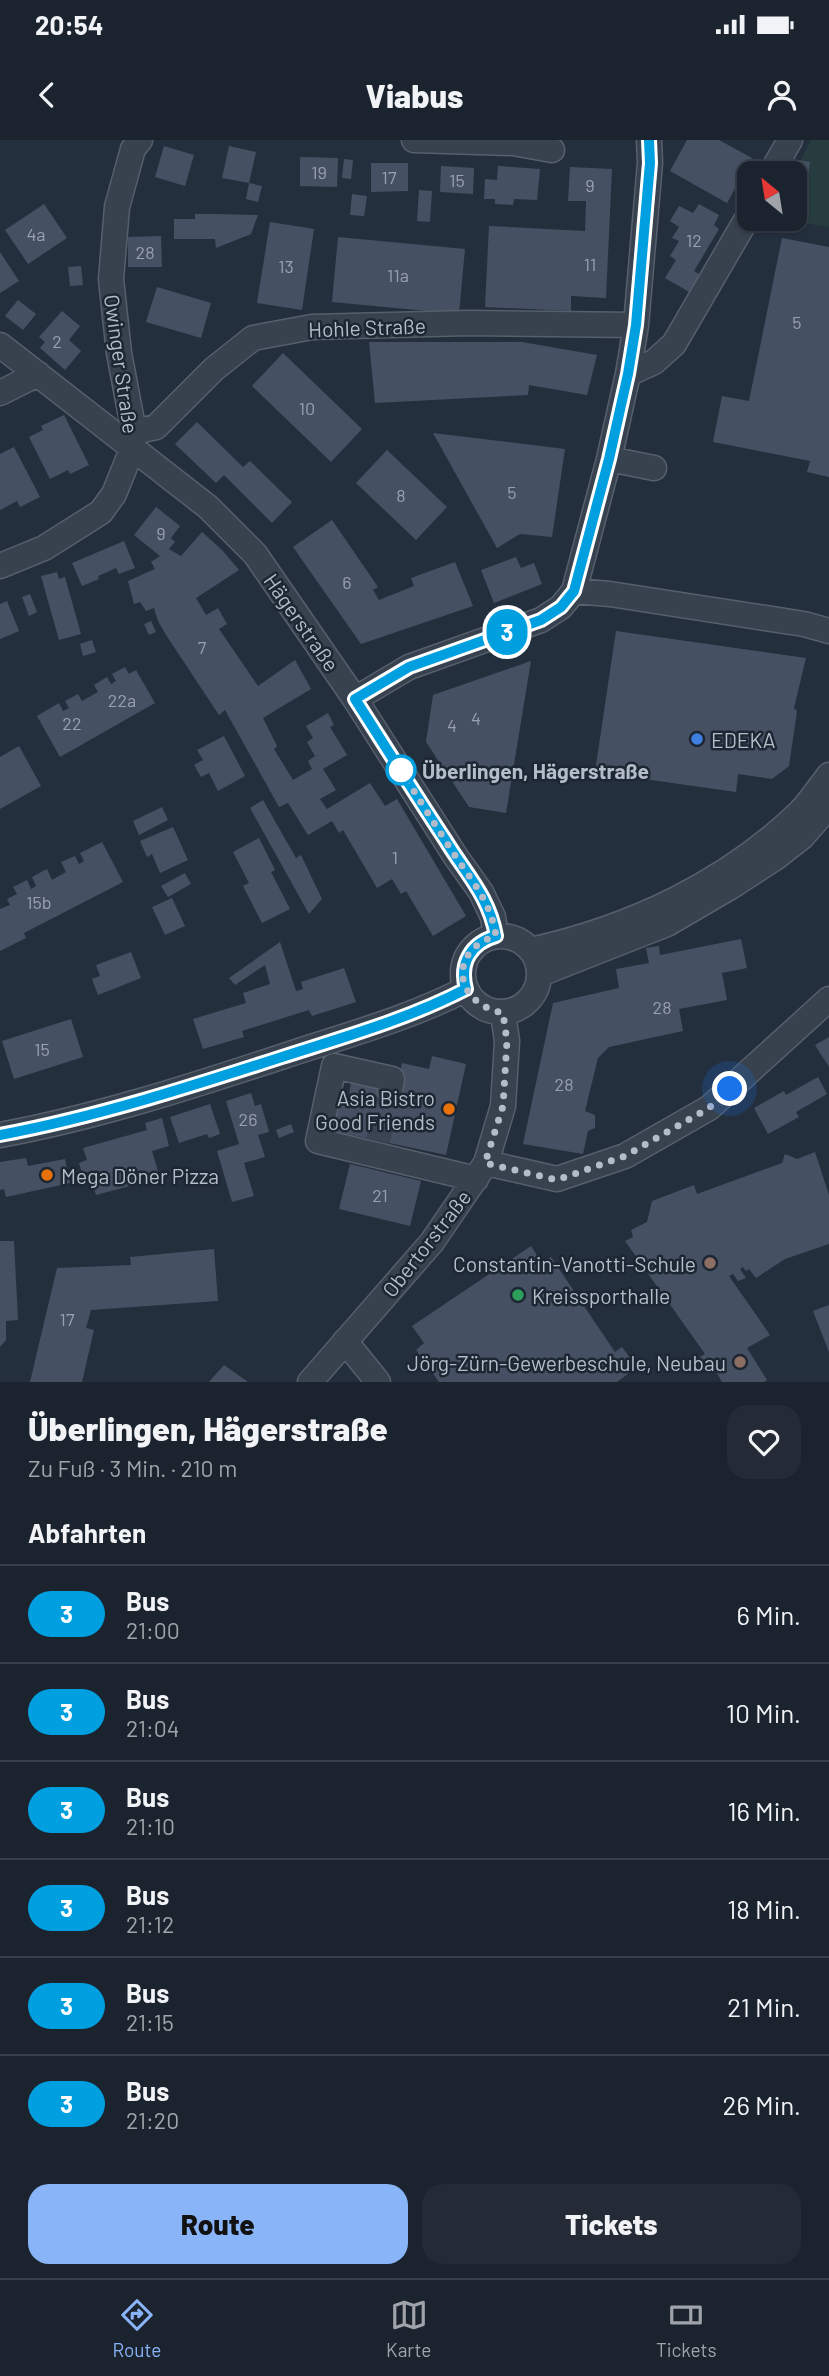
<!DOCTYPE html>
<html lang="de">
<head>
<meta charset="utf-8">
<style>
	body { margin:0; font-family:Barlow,sans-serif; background:#242b36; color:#f1f3f6; height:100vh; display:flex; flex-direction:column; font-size:26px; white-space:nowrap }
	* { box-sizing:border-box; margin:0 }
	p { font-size:23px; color:#a0a4aa }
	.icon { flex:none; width:38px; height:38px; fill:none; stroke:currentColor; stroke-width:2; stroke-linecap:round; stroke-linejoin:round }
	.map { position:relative; height:1242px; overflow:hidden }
	.sheet { display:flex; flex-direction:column; background:#1b232e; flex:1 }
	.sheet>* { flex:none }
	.badge { padding:0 14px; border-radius:23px; font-size:24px; line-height:46px }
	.needle { width:46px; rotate:330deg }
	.buttons { position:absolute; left:737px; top:21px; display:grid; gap:14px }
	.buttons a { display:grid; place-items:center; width:70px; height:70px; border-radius:14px; background:#1b232e; box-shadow:0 2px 5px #0004,0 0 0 2px #39404a; font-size:35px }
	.you { position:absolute; width:35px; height:35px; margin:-18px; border:5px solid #fff; border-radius:50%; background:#1a73e8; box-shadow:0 0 0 10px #1a73e833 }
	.map>.badge { position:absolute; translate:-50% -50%; box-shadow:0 0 0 4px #fff }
	h2 { padding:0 28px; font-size:26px; line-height:63px }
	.round { display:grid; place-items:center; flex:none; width:74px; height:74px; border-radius:21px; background:#242b36 }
	.overview { display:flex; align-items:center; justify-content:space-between; height:119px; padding:0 28px }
	h1 { font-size:33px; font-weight:800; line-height:52px }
	.button { display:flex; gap:14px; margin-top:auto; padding:14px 28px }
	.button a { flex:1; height:80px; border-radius:21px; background:#8ab4f8; color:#111; font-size:28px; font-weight:800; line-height:80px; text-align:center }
	.button a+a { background:#242b36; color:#f1f3f6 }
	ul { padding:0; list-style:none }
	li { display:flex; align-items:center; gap:21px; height:98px; padding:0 28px; border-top:2px solid #39404a }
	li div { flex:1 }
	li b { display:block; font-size:26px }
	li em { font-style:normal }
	li .badge { min-width:77px; font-weight:700; text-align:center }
	.status { display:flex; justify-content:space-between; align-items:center; height:49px; padding:0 35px; background:#1b232e; direction:ltr }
	.status svg { height:19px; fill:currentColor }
	header { display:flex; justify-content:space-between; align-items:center; height:91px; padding:0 28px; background:#1b232e; font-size:32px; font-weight:800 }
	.tabs { display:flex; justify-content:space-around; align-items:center; height:98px; border-top:2px solid #39404a; background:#1b232e; font-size:19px; color:#a0a4aa }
	.tabs a { display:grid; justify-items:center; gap:4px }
	.tabs .on { color:#8ab4f8 }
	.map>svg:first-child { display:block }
	.green { fill:#263c3f }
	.building { fill:#455162 }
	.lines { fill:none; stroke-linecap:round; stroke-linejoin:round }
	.minor-tunnel { stroke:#3a4453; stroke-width:24; stroke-dasharray:24 12; stroke-linecap:butt }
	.minor-casing { stroke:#565f6c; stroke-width:27 }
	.minor { stroke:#38414e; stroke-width:24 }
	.line-casing { stroke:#fff; stroke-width:16 }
	.line { stroke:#009fdf; stroke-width:10 }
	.walk { stroke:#b4bcc9; stroke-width:7; stroke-dasharray:0 12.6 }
	.shop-dot { fill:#3f7fe0; stroke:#1d2633; stroke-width:2.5 }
	.stop-dot { fill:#fff; stroke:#009fdf; stroke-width:3.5 }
	.food-dot { fill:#e8710a; stroke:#1d2633; stroke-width:2.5 }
	.education-dot { fill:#8d6e63; stroke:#1d2633; stroke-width:2.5 }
	.leisure-dot { fill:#2e9e5b; stroke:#1d2633; stroke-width:2.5 }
	.labels { text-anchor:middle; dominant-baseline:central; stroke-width:5; stroke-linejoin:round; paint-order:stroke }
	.number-label { font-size:18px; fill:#98a1af }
	.street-label { font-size:21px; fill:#b4bcc9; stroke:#1d2633 }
	.poi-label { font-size:21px; fill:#b4bcc9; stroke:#1d2633; text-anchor:start }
	.stop-label { font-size:21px; font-weight:bold; fill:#b4bcc9; stroke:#1d2633; text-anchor:start }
</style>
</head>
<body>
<div class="status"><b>20:54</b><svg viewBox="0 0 49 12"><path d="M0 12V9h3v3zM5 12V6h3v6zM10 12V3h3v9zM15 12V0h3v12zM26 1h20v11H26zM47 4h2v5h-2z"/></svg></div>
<header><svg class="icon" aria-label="back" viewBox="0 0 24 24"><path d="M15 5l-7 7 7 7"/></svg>Viabus<svg class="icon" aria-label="person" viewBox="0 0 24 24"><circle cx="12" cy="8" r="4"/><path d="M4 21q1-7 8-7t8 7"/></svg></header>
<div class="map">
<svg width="829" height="1242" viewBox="0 0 829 1242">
	<rect width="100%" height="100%" fill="#242f3e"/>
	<!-- green -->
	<path class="green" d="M 811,0 L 829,0 L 829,87 L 776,79 L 794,79 L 794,33 Z"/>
	<!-- building -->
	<path class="building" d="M 687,0 L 719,0 L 752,18 L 727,63 L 670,31 Z
		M 164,6 L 194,15 L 185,46 L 155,37 Z
		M 229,6 L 256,12 L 249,43 L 222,38 Z
		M 300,17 L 338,18 L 337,47 L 300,46 Z
		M 344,19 L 353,20 L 351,39 L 342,38 Z
		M 799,20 L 810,22 L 805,56 L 794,54 Z
		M 371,23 L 408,23 L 408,51 L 371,52 Z
		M 441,26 L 474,28 L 473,54 L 440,52 Z
		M 498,26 L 540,29 L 537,60 L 514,59 L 513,65 L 495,64 L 495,59 L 484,59 L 485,39 L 497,40 Z
		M 570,27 L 612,29 L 606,158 L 571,156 L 571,171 L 485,167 L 489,86 L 585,91 L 586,61 L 568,61 Z
		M 249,43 L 262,46 L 258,62 L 246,59 Z
		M 419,50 L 432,51 L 430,82 L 417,81 Z
		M 352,54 L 367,56 L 364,76 L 350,75 Z
		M 44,64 L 67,98 L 28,124 L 5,90 Z
		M 699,64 L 719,75 L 714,85 L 719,89 L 694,131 L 701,135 L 691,153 L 665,138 L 676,120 L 670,116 L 679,101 L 672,98 L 679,87 L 670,81 L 679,66 L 693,73 Z
		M 195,74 L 215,74 L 258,75 L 251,94 L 216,108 L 215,99 L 174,99 L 174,79 L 195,79 Z
		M 270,82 L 314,89 L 302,170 L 257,163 Z
		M 161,96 L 162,127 L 128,127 L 128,97 Z
		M 338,97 L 465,109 L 459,174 L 332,162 Z
		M 782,98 L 829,107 L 829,337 L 807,332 L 810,321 L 713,302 L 722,256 L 749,261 Z
		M 0,112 L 19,141 L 0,153 Z
		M 81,126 L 83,145 L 70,146 L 68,127 Z
		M 157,147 L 211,163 L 201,198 L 146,182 Z
		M 18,160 L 36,174 L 23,190 L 5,176 Z
		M 62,171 L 80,186 L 69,200 L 81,211 L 65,230 L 40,208 L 45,202 L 39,197 Z
		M 369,202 L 522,202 L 597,215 L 587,255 L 529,245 L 528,255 L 375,263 Z
		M 283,213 L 362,289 L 331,322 L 252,246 Z
		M 64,275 L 89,325 L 70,334 L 68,330 L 50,339 L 29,297 L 43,290 L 41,286 Z
		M 197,282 L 243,327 L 250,321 L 292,362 L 272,383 L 224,335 L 216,343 L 175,304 Z
		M 433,293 L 565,309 L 552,397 L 520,394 L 497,408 Z
		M 14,307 L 40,357 L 20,367 L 17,361 L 0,370 L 0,314 Z
		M 387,310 L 447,367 L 416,400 L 356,343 Z
		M 156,367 L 180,386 L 171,398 L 175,402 L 169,409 L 181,416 L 202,392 L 222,410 L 239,430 L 196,458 L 206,475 L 218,468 L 227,484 L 219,489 L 258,546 L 295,520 L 311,549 L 263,578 L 277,606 L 274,609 L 293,640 L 312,629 L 308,621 L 315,616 L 307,602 L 313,598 L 306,586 L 328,573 L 334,585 L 330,587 L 347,615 L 323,629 L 336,650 L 320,659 L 327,669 L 370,643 L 385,666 L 397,659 L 466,776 L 433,796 L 406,751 L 401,754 L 392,739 L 377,748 L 343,690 L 339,693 L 332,681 L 308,695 L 288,663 L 279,667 L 225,570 L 219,575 L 166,495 L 158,481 L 154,468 L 146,471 L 140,462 L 134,464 L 128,441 L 155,429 L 151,422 L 160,416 L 134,395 Z
		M 332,380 L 378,447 L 373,450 L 379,460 L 414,446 L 411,438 L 455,422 L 473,466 L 361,504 L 293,407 Z
		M 124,401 L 135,428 L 119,434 L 116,428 L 98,436 L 99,439 L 82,446 L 72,423 Z
		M 516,417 L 521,428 L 534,423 L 542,444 L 494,463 L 481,430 Z
		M 57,432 L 59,439 L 65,437 L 81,494 L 59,500 L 41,436 Z
		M 30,454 L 37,472 L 29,476 L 22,457 Z
		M 7,461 L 19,491 L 0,499 L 0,464 Z
		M 151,481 L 156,492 L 149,495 L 144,484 Z
		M 616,491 L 806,518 L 794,568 L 797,571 L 789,626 L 772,639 L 738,634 L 736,652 L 595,632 Z
		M 92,500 L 96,512 L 83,516 L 80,504 Z
		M 531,521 L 506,673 L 469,667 L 426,602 L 433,555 Z
		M 125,527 L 129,534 L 136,530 L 155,563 L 60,617 L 37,576 L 59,563 L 63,571 L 69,568 L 65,561 L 78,554 L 82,561 L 98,552 L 94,545 L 107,537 L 111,544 L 116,541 L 112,534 Z
		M 224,596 L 245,636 L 218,651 L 209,633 L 201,637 L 194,625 L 203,620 L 197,610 Z
		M 19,606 L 41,646 L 0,669 L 0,617 Z
		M 263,660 L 296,718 L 301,715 L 322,759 L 309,774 L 250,668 Z
		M 162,667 L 168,680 L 139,695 L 133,681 Z
		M 173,687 L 188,720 L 160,733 L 152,714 L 147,717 L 140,701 Z
		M 259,698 L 275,730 L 271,732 L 290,769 L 262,783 L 243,746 L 249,743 L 233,712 Z
		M 102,702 L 123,742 L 24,793 L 26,798 L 0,811 L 0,769 L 10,765 L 7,759 L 17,754 L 13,747 L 27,740 L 31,749 L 36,746 L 32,737 L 47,729 L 52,740 L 66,732 L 61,722 L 75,716 L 79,724 L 84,721 L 80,713 Z
		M 185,733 L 191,744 L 168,757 L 161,746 Z
		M 172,758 L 185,786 L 165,795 L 152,767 Z
		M 741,799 L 747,828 L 722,833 L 727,860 L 679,869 L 683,891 L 609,907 L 598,918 L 585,971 L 595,975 L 595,988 L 588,991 L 583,1014 L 523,1004 L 553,863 L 619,848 L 616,829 L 649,823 L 646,808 L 659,806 L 660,815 Z
		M 280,802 L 296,851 L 303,849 L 301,842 L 344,828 L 356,862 L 312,876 L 309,870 L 242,891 L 244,897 L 203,909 L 193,879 L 246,863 L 243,853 L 270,844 L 265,825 L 235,845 L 229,838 Z
		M 131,812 L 141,838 L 98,855 L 92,839 L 100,836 L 96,825 Z
		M 71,879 L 83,917 L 14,939 L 2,901 Z
		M 829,897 L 829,927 L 815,905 Z
		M 432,916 L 466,924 L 446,1015 L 333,991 L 336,976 L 331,975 L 336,953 L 349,956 L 351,942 L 396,952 L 402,923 L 429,929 Z
		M 818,937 L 827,954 L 796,972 L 799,977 L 768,994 L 754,968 L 784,951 L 786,955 Z
		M 251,953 L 255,966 L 261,964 L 269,992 L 258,995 L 265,1017 L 244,1023 L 254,1056 L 232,1062 L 217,1011 L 239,1004 L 226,961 Z
		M 210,964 L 220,994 L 209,998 L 207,994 L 179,1003 L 170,977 Z
		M 162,978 L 169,1006 L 152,1011 L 160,1038 L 96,1055 L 89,1032 L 82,1033 L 79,1023 L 87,1020 L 83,1008 L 147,990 L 145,983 Z
		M 291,984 L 294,992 L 279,998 L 276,990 Z
		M 815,1012 L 829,1055 L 829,1104 L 785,1119 L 756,1138 L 749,1129 L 746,1131 L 743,1127 L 740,1129 L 746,1138 L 738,1141 L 733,1134 L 729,1136 L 770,1195 L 747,1208 L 767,1240 L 764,1242 L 722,1242 L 714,1228 L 707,1233 L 698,1218 L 705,1214 L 625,1101 L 633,1097 L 631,1090 L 647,1082 L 652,1061 L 694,1045 L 697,1054 L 782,1023 L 785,1014 L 797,1019 Z
		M 26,1018 L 28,1026 L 65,1019 L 70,1043 L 6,1057 L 4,1049 L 0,1050 L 0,1022 Z
		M 350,1024 L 421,1041 L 410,1086 L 339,1069 Z
		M 0,1101 L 14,1101 L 18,1180 L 6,1181 L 6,1200 L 0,1207 Z
		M 531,1106 L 542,1123 L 551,1117 L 615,1212 L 622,1207 L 637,1227 L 617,1242 L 439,1242 L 416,1210 L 424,1203 L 412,1186 Z
		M 214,1109 L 218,1161 L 91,1170 L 86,1188 L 94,1190 L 82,1242 L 30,1242 L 57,1128 L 131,1125 L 130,1117 Z
		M 829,1165 L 829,1212 L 813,1171 Z
		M 224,1225 L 248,1242 L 209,1242 Z"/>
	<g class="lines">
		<!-- minor-tunnel -->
		<path class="minor-tunnel" d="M 378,1001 L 390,951"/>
		<defs>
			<path id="minor" d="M 414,0 L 513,3 L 552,10
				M 771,33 L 790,0
				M 0,205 L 208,367 L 255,414 L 355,559 L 456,717 L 481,752 L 493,777 L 496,796
				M 628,234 L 654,222 L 674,204 L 749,75
				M 0,253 L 38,234
				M 134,292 L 156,287 L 214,229 L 253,198 L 312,187 L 469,183 L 636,185
				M 609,319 L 654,328
				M 0,426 L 44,408 L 101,372 L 114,354 L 133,307 L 134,292 L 119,213 L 111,139 L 117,67 L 133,9 L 140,0
				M 574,451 L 610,454 L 804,484 L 829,491
				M 355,559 L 409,527 L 541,480 L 561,467 L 574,451 L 609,319 L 628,234 L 636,185 L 650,23 L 649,0
				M463 834a38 38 0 1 1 76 0a38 38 0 1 1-76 0Z
				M 531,810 C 630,788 725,744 799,673 C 810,662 819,648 829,635
				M 540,834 L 667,784 L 732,746 L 775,718 L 802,697 L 829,666
				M 390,951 L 392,939 L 334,926 L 318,1001 L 476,1039
				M 0,995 C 98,977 192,946 287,915 C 347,895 410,878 466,849
				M 486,1023 L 557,1039 L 625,1016 L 709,968 L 829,859
				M 345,1201 L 378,1242
				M 310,1242 L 432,1102 L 486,1023 L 503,966 L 507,901 L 503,873"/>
		</defs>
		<!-- minor casing -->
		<use href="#minor" class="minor-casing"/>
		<!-- minor -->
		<use href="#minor" class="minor"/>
	</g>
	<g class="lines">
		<defs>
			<path id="line" d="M 0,995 C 96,977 189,947 282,917 C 344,897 408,879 466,849 C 459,823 471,803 496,796 C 489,756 466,734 446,701 C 415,654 385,606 355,559 L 409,527 L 541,480 L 561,467 L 574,451 L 609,319 L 628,234 L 636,185 L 650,23 L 649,0"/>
		</defs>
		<!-- line casing -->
		<use href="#line" class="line-casing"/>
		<!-- line -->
		<use href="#line" class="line"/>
		<!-- walk -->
		<path class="walk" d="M 401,630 C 418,658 436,686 454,714 C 473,743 490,760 496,796 C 448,810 453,863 503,873 L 507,901 L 503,966 L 485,1023 L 557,1040 L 625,1016 L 709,968 L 730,949"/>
	</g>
	<!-- markers -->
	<circle class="shop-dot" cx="697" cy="599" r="7"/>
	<circle class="stop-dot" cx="401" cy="630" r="14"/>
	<g class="food-dot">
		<circle cx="449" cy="969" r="7"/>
		<circle cx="47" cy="1035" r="7"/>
	</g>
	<g class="education-dot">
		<circle cx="710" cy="1123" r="7"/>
		<circle cx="740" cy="1222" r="7"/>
	</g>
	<circle class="leisure-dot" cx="518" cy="1155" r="7"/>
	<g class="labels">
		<!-- number labels -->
		<g class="number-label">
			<text x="319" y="32">19</text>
			<text x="389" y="37">17</text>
			<text x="457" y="40">15</text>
			<text x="590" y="45">9</text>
			<text x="36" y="94">4a</text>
			<text x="694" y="100">12</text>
			<text x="145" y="112">28</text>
			<text x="590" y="124">11</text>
			<text x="286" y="126">13</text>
			<text x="398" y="135">11a</text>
			<text x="797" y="182">5</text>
			<text x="57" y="201">2</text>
			<text x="307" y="268">10</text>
			<text x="512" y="352">5</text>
			<text x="401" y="355">8</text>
			<text x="161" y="393">9</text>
			<text x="347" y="442">6</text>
			<text x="202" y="507">7</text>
			<text x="122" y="560">22a</text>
			<text x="476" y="578">4</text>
			<text x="72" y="583">22</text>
			<text x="452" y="585">4</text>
			<text x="395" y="717">1</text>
			<text x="39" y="762">15b</text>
			<text x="662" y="867">28</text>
			<text x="42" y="909">15</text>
			<text x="564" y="944">28</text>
			<text x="248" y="979">26</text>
			<text x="380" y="1055">21</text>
			<text x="67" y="1179">17</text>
		</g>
		<!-- street labels -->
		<g class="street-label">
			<text transform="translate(367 187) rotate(-2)">Hohle Straße</text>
			<text transform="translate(122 224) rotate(82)">Owinger Straße</text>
			<text transform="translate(302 482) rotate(55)">Hägerstraße</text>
			<text transform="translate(426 1103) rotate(-52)">Obertorstraße</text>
		</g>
		<!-- poi labels -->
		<g class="poi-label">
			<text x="711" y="599">EDEKA</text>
			<text x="435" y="957" text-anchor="end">Asia Bistro<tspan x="435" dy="24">Good Friends</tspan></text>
			<text x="61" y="1035">Mega Döner Pizza</text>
			<text x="696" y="1123" text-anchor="end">Constantin-Vanotti-Schule</text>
			<text x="532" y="1155">Kreissporthalle</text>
			<text x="726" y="1222" text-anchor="end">Jörg-Zürn-Gewerbeschule, Neubau</text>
		</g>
		<!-- stop labels -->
		<g class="stop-label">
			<text x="422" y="630">Überlingen, Hägerstraße</text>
		</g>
	</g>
</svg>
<div class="buttons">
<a><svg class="needle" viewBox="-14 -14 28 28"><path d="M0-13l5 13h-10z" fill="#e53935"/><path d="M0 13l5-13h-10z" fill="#a0a4aa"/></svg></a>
</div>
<div class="you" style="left:730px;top:949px"></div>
<b class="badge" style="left:507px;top:492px;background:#009fdf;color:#fff">3</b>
</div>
<section class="sheet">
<div class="overview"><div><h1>Überlingen, Hägerstraße</h1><p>Zu Fuß · 3 Min. · 210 m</p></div><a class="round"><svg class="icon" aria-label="heart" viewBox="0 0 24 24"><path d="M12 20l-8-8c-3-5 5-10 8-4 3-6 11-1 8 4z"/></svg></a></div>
<h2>Abfahrten</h2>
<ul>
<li><span class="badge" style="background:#009fdf;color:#fff">3</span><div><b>Bus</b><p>21:00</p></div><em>6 Min.</em></li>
<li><span class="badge" style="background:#009fdf;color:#fff">3</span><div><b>Bus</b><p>21:04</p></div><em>10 Min.</em></li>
<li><span class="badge" style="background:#009fdf;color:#fff">3</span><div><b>Bus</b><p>21:10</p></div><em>16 Min.</em></li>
<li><span class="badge" style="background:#009fdf;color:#fff">3</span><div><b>Bus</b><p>21:12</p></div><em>18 Min.</em></li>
<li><span class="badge" style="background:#009fdf;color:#fff">3</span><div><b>Bus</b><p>21:15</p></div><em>21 Min.</em></li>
<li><span class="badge" style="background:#009fdf;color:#fff">3</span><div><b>Bus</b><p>21:20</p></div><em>26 Min.</em></li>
</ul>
<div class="button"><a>Route</a><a>Tickets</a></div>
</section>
<nav class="tabs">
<a class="on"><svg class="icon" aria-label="directions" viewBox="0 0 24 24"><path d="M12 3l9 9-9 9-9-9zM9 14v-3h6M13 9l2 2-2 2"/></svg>Route</a>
<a><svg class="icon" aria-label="map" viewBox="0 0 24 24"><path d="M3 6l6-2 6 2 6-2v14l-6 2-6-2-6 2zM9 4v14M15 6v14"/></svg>Karte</a>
<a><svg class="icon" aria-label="tickets" viewBox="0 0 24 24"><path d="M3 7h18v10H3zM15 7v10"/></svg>Tickets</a>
</nav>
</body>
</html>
